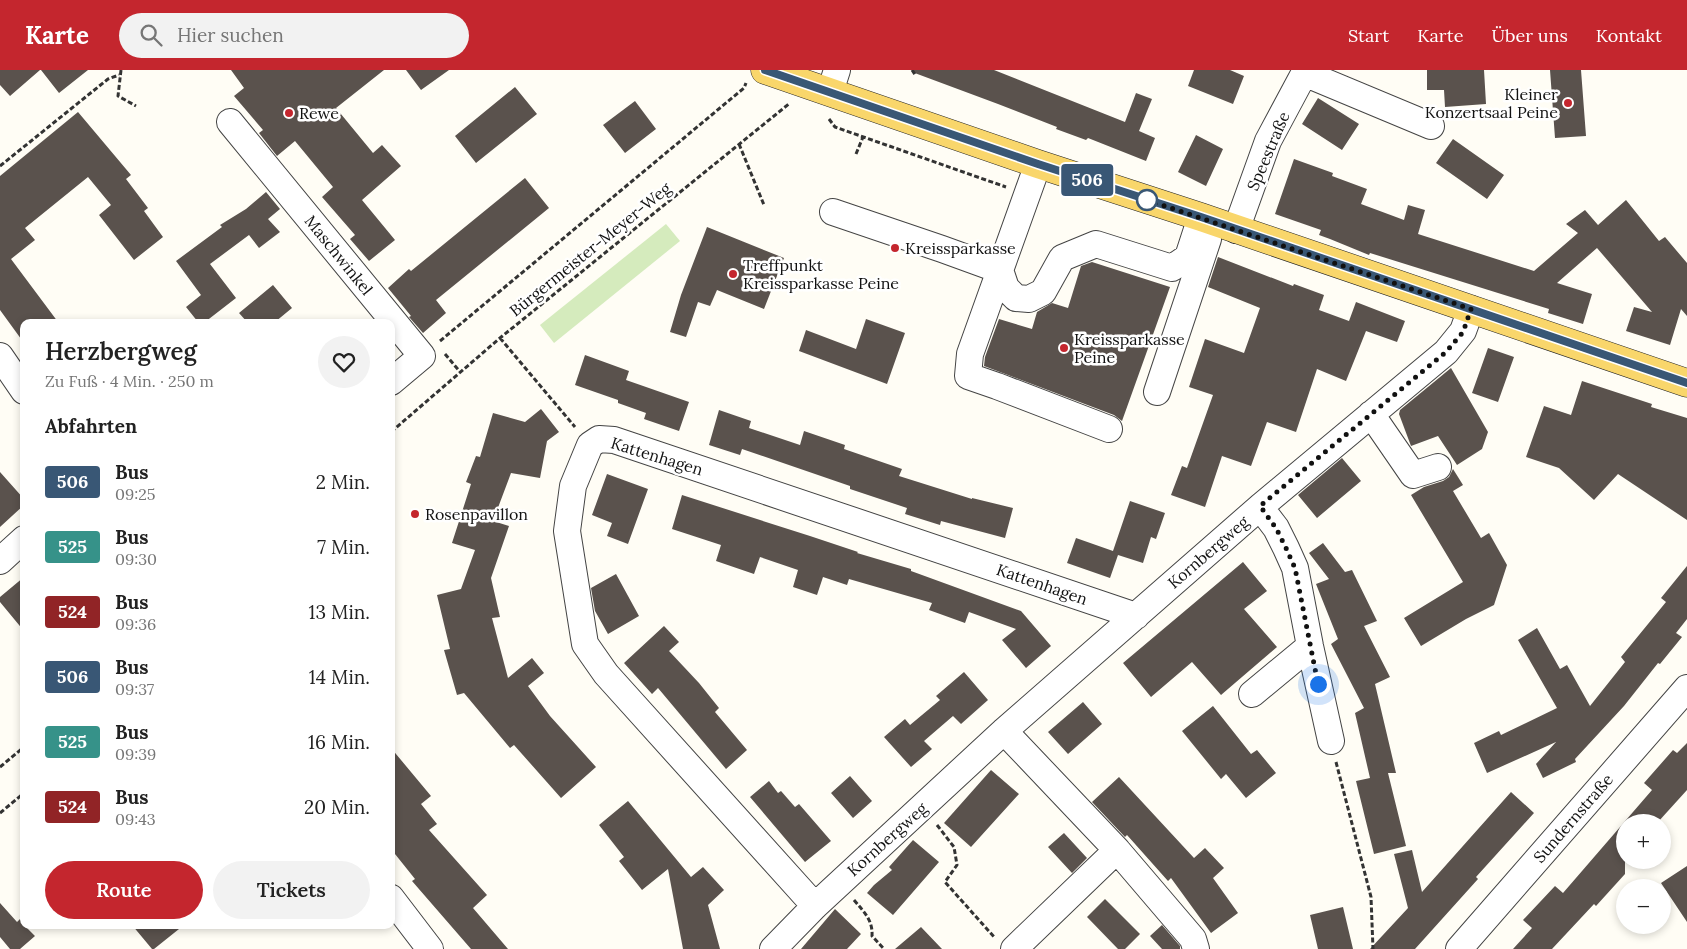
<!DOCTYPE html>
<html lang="de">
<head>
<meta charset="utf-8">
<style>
	body { margin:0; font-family:Lora,serif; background:#f2f2f2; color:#222; height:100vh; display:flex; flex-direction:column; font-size:19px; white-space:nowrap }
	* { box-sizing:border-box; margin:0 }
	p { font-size:16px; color:#767676 }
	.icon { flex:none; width:28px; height:28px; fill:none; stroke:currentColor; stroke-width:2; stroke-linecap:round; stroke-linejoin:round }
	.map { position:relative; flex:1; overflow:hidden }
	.drawer { position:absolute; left:20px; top:249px; width:375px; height:610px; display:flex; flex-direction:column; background:#fff; border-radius:10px; box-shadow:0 2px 8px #0003 }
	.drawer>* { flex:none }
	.badge { padding:0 10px; border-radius:4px; font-size:18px; line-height:32px }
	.controls { position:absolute; left:1616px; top:744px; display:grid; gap:10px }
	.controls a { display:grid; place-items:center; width:55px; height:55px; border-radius:50%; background:#fff; box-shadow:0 2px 8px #0003; font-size:25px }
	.you { position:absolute; width:25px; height:25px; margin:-12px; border:4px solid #fff; border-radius:50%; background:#1a73e8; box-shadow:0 0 0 8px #1a73e833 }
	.map>.badge { position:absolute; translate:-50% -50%; box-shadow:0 0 0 2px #fff }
	h2 { padding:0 25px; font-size:19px; line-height:45px }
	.round { display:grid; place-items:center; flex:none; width:52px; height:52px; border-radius:26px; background:#f2f2f2 }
	.summary { display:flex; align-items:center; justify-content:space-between; height:85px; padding:0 25px }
	h1 { font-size:24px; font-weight:600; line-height:38px }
	.button { display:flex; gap:10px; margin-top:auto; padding:10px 25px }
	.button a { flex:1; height:58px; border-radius:30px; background:#c4262e; color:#fff; font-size:20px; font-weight:600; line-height:58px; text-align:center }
	.button a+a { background:#f2f2f2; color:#222 }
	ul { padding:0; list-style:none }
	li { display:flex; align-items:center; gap:15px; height:65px; padding:0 25px }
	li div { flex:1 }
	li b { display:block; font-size:19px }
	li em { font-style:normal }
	li .badge { min-width:55px; font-weight:700; text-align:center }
	header { display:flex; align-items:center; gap:30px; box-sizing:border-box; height:70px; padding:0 25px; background:#c4262e; color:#fff }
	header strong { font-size:24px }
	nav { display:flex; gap:28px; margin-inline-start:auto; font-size:18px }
	.search { width:350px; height:45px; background:#f2f2f2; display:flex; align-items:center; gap:12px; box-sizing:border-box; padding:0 18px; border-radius:28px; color:#767676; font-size:19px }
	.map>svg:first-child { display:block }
	.green { fill:#d5ebbd }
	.building { fill:#5a524d }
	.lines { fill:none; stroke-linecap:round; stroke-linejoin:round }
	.minor-casing { stroke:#444; stroke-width:28 }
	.major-casing { stroke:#222; stroke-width:29 }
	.path { stroke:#333; stroke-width:3; stroke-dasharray:5 2.5; stroke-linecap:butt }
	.minor { stroke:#fff; stroke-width:26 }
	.major { stroke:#f9d66b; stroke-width:28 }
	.line-casing { stroke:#fff; stroke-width:11 }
	.line { stroke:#395775; stroke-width:8 }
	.walk { stroke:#111; stroke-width:5; stroke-dasharray:0 9 }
	.poi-dot { fill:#c4262e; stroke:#fff; stroke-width:2 }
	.stop-dot { fill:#fff; stroke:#395775; stroke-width:2.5 }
	.labels { text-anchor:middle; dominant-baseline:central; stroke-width:5; stroke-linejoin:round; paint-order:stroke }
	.poi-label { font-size:16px; fill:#111; stroke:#fff; text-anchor:start }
	.street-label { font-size:16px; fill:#111; stroke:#fff }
</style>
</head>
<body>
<header>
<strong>Karte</strong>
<div class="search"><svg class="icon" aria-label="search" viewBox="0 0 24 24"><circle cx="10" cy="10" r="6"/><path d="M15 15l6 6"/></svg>Hier suchen</div>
<nav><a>Start</a><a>Karte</a><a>Über uns</a><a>Kontakt</a></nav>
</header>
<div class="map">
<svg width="1687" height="879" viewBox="0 0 1687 879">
	<rect width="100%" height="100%" fill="#fffdf5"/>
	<!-- green -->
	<path class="green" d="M 666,154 L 680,171 L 554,273 L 540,255 Z"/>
	<!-- building -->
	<path class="building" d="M 0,0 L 40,0 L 10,26 L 0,15 Z
		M 41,0 L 88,0 L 59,23 Z
		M 231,0 L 384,0 L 336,38 L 373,83 L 382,75 L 401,96 L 362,130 L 395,170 L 369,191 L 350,169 L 355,165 L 322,127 L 333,117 L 295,71 L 277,86 L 259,63 L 263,60 L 234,26 L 244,18 Z
		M 406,0 L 449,0 L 421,20 Z
		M 912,0 L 994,0 L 1125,52 L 1136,23 L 1152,29 L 1139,61 L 1155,68 L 1146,91 L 1088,68 L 1086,70 L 1056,59 L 1057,57 L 998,34 L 912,2 Z
		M 1194,0 L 1230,0 L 1244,6 L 1233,34 L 1188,16 Z
		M 1427,0 L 1484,0 L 1486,34 L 1445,37 L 1444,20 L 1427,20 Z
		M 1550,0 L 1581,0 L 1586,66 L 1555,68 Z
		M 515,17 L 537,44 L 476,93 L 455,66 Z
		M 1318,28 L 1359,54 L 1342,80 L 1302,54 Z
		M 635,31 L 656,59 L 625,83 L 603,55 Z
		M 78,42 L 131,105 L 126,109 L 148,138 L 144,141 L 163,167 L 134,190 L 99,145 L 111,135 L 88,107 L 25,158 L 35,170 L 11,189 L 58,252 L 24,252 L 24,273 L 0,240 L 0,106 Z
		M 1196,65 L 1223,79 L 1206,116 L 1178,102 Z
		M 1453,69 L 1504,105 L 1487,129 L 1436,93 Z
		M 1294,89 L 1333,103 L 1332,106 L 1367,119 L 1361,134 L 1404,150 L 1408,135 L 1425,140 L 1418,164 L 1534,201 L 1578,163 L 1566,154 L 1585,140 L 1598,155 L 1626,130 L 1659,171 L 1665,167 L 1687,193 L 1687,246 L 1681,239 L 1670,275 L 1626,261 L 1634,237 L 1652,242 L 1597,178 L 1557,213 L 1592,224 L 1583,254 L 1548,243 L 1549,239 L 1370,183 L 1369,185 L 1330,169 L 1319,165 L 1321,160 L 1275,144 Z
		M 525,108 L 549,138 L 436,230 L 446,243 L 423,263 L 409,247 L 411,246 L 388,218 L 409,199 L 411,201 Z
		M 266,122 L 280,139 L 268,149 L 280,162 L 259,178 L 249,165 L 210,194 L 236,228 L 205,252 L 198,252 L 186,237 L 201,225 L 176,191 L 222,157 L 220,155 L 246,139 Z
		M 707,157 L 784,188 L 764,239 L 717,220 L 710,236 L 698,232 L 686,267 L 670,262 L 681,225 Z
		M 1218,187 L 1293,216 L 1294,214 L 1324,225 L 1319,240 L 1349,251 L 1356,232 L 1405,251 L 1397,272 L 1366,261 L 1346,311 L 1317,299 L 1296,362 L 1267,352 L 1251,396 L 1222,386 L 1205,437 L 1171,425 L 1182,396 L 1187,398 L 1213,325 L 1189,317 L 1205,269 L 1244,283 L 1260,238 L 1208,217 Z
		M 1092,192 L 1170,217 L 1122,351 L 1114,345 L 984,296 L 985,287 L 999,249 L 1032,259 L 1037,242 L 1052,233 L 1068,238 L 1081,196 Z
		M 273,215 L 292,238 L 275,252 L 247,252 L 239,243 Z
		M 866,249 L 905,263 L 887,314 L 799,281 L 806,260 L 856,279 Z
		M 1488,278 L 1514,287 L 1498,332 L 1472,323 Z
		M 585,285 L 629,301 L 626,310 L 689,332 L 679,361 L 644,349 L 646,343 L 618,333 L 618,330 L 575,315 Z
		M 1451,298 L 1488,362 L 1482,379 L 1457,395 L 1438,366 L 1411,376 L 1399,344 L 1400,340 Z
		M 1582,311 L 1652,334 L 1651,337 L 1687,348 L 1687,450 L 1618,404 L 1594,430 L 1559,398 L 1526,387 L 1544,336 L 1571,345 Z
		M 541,339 L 559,362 L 547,371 L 540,408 L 511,403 L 493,451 L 509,456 L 491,508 L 500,547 L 492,548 L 508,608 L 532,588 L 544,603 L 528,616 L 550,646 L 596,697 L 561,728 L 514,675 L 510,678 L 464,623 L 457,625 L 444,580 L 450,579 L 437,525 L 461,519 L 475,480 L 452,473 L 471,414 L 466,412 L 476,386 L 480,387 L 493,343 L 525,352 Z
		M 719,340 L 751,351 L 749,358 L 800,375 L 804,361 L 845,375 L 844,379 L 902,399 L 899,406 L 972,429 L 972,428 L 1013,438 L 1005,468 L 941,451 L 940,455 L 905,444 L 907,438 L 850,419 L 850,416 L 742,379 L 740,385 L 709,375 Z
		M 1342,388 L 1361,411 L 1317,448 L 1298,425 Z
		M 1453,399 L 1463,415 L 1453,421 L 1481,468 L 1489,463 L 1507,495 L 1494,535 L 1466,549 L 1421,576 L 1404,548 L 1463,512 L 1411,425 L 1424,417 L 1443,411 L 1449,407 Z
		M 0,402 L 24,429 L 24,435 L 0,457 Z
		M 607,404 L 648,419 L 628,474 L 607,466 L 612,453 L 592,445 Z
		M 682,425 L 810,466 L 858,482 L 857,483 L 911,499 L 911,501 L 1021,541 L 1051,576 L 1026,598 L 1002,570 L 1016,559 L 969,542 L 965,553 L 929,540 L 932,533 L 849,509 L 847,515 L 823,507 L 817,525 L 793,517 L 798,500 L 760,487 L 754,504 L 716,491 L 721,475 L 672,459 Z
		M 1130,431 L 1165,443 L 1156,469 L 1151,467 L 1143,493 L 1118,485 L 1110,508 L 1067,493 L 1076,468 L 1113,481 Z
		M 1323,473 L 1345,502 L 1352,500 L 1377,551 L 1364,556 L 1390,607 L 1375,614 L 1396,703 L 1388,703 L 1406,776 L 1374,784 L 1356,711 L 1370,708 L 1355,643 L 1364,638 L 1331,574 L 1338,569 L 1316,514 L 1329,509 L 1309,483 Z
		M 1243,492 L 1267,521 L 1244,539 L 1277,577 L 1221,625 L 1192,592 L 1151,627 L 1123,593 Z
		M 1687,496 L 1687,549 L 1676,563 L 1682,567 L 1660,594 L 1658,593 L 1624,636 L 1575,689 L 1576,692 L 1543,708 L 1536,694 L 1556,672 L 1487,703 L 1474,673 L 1499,661 L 1501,665 L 1557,638 L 1518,570 L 1537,558 L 1560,599 L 1567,595 L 1590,636 L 1625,592 L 1621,587 L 1666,532 L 1661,528 Z
		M 616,504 L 639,546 L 608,564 L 595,541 L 591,518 Z
		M 24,507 L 24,561 L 0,532 L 0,527 Z
		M 664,556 L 679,572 L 669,581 L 699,613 L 719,638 L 715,642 L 747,680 L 726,699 L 658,618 L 652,624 L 624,593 Z
		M 964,602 L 988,630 L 961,654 L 953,646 L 924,671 L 932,679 L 911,697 L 884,667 L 905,649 L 910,655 L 940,630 L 936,626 Z
		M 1083,632 L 1102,654 L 1068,684 L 1048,662 Z
		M 1213,636 L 1251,684 L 1257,680 L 1276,703 L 1246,728 L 1226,704 L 1221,709 L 1182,661 Z
		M 1687,673 L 1687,720 L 1658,752 L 1625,752 L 1625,804 L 1596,836 L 1594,834 L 1552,879 L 1513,879 L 1532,858 L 1523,850 L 1555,816 L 1563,823 L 1652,720 L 1644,713 L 1673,680 L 1677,683 Z
		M 391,678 L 431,726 L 421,734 L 437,754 L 429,760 L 487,825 L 473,838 L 508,879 L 471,879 L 412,811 L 415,809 L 391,779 Z
		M 991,700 L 1019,724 L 971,777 L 944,753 Z
		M 850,706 L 872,731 L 853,748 L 831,723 Z
		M 1119,707 L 1194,788 L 1205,778 L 1224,798 L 1213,808 L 1238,843 L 1211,863 L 1171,808 L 1168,811 L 1127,765 L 1125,767 L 1092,732 Z
		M 769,711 L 778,723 L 781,721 L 795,737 L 799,734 L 831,771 L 805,792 L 750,727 Z
		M 1511,722 L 1534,743 L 1476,807 L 1478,809 L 1415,879 L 1370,879 L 1408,838 L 1394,784 L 1412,780 L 1422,822 Z
		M 628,731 L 691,807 L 703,797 L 724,820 L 708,835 L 720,879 L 683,879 L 668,799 L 642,820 L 619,791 L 624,787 L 599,755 Z
		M 1064,763 L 1087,788 L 1072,803 L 1048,777 Z
		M 913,770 L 939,792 L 893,845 L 867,823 L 874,815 L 892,800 L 889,797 Z
		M 1687,796 L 1687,852 L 1661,813 Z
		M 1105,829 L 1140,864 L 1125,879 L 1118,879 L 1087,847 Z
		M 0,833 L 17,852 L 20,849 L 24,855 L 35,866 L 20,879 L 10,879 L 0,867 Z
		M 1343,837 L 1353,879 L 1318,879 L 1310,845 Z
		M 835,839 L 861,864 L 847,879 L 801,879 Z
		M 132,855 L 184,855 L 154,879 L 152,879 Z
		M 1162,855 L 1180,876 L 1180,879 L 1162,879 L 1150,866 Z
		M 921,857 L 942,879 L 895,879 Z"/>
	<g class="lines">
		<defs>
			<path id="minor" d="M 1304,3 L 1431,56
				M 830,22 L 837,0
				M 230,52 L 422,286 L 391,312
				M 1038,94 L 970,284 L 968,306 L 997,316 L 1109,359
				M 833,142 L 942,179 L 1000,200 L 1006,218 L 1016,228 L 1029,229 L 1043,222 L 1062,188 L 1096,174 L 1172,198 L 1188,187 L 1201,147
				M 1236,160 L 1268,71 L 1306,0
				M 0,286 L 24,321
				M 1157,322 L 1208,169
				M 1371,344 L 1413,405 L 1438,397
				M 1260,437 L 1276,458 L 1286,478 L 1295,498 L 1310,576 L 1331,671
				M 0,491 L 24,469
				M 1252,624 L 1310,576
				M 1004,661 L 1117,780 L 1014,879
				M 1117,780 L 1193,869 L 1196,879
				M 391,828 L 430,879
				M 815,836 L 606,604 L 585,574 L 567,461 L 573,416 L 590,375 L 599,369 L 614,370 L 1136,546
				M 773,879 L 815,836 L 1004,661 L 1260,437 L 1446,282 L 1463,261 L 1471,239
				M 1459,879 L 1687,618"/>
			<path id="major" d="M 765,0 L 1038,94 L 1201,147 L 1687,313"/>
		</defs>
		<!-- minor casing -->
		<use href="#minor" class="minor-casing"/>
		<!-- major casing -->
		<use href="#major" class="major-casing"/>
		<!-- path -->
		<path class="path" d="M 121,0 L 118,26 L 136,36
			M 912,0 L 916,6
			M 829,49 L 835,57 L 1006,117
			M 739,74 L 764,135
			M 856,84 L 863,67
			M 0,96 L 108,9 L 119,5
			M 500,268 L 575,357
			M 440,271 L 744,18 L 746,13
			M 445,284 L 461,303
			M 391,362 L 500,268 L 790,33
			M 1336,692 L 1371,827 L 1373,879
			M 0,697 L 24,677
			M 0,743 L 24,723
			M 937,755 L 954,777 L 957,795 L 945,812 L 995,868
			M 854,830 C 864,842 873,850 872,866 L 884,879"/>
		<!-- minor -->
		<use href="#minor" class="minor"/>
		<!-- major -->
		<use href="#major" class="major"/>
	</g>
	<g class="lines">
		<defs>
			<path id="line" d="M 765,0 L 1038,94 L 1201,147 L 1687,313"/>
		</defs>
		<!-- line casing -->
		<use href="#line" class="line-casing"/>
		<!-- line -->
		<use href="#line" class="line"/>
		<!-- walk -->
		<path class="walk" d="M 1147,130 L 1471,239 L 1463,262 L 1446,282 L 1260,436 L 1276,458 L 1286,478 L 1295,498 L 1318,614"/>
	</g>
	<!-- markers -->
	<g class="poi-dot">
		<circle cx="1568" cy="33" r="5"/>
		<circle cx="289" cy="43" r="5"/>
		<circle cx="895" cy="178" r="5"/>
		<circle cx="733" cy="204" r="5"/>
		<circle cx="1064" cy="278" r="5"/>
		<circle cx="415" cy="444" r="5"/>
	</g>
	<circle class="stop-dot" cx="1147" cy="130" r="10"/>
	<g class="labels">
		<!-- poi labels -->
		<g class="poi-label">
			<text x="1558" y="24" text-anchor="end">Kleiner<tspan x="1558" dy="18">Konzertsaal Peine</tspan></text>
			<text x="299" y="43">Rewe</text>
			<text x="905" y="178">Kreissparkasse</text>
			<text x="743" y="195">Treffpunkt<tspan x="743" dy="18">Kreissparkasse Peine</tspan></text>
			<text x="1074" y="269">Kreissparkasse<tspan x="1074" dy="18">Peine</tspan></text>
			<text x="425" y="444">Rosenpavillon</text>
		</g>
		<!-- street labels -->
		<g class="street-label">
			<text transform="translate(1268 81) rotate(-67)">Speestraße</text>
			<text transform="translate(590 179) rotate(-39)">Bürgermeister-Meyer-Weg</text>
			<text transform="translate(339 185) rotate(51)">Maschwinkel</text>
			<text transform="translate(657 386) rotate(17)">Kattenhagen</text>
			<text transform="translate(1208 482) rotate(-41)">Kornbergweg</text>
			<text transform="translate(1042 514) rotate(19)">Kattenhagen</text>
			<text transform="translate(1573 748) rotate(-49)">Sundernstraße</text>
			<text transform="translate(887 769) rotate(-42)">Kornbergweg</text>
		</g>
	</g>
</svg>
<div class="controls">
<a>+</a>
<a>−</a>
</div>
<div class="you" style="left:1318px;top:614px"></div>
<b class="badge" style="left:1087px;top:110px;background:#395775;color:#fff">506</b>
<section class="drawer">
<div class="summary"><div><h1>Herzbergweg</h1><p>Zu Fuß · 4 Min. · 250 m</p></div><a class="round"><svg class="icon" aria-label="heart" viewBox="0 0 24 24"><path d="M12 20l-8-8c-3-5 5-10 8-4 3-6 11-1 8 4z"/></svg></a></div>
<h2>Abfahrten</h2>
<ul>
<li><span class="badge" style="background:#395775;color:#fff">506</span><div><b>Bus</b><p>09:25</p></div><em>2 Min.</em></li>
<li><span class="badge" style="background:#369289;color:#fff">525</span><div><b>Bus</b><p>09:30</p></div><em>7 Min.</em></li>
<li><span class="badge" style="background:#912426;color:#fff">524</span><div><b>Bus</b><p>09:36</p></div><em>13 Min.</em></li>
<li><span class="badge" style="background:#395775;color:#fff">506</span><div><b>Bus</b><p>09:37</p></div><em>14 Min.</em></li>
<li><span class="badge" style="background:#369289;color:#fff">525</span><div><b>Bus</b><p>09:39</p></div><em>16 Min.</em></li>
<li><span class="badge" style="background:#912426;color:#fff">524</span><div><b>Bus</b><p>09:43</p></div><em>20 Min.</em></li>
</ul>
<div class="button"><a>Route</a><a>Tickets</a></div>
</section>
</div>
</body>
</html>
